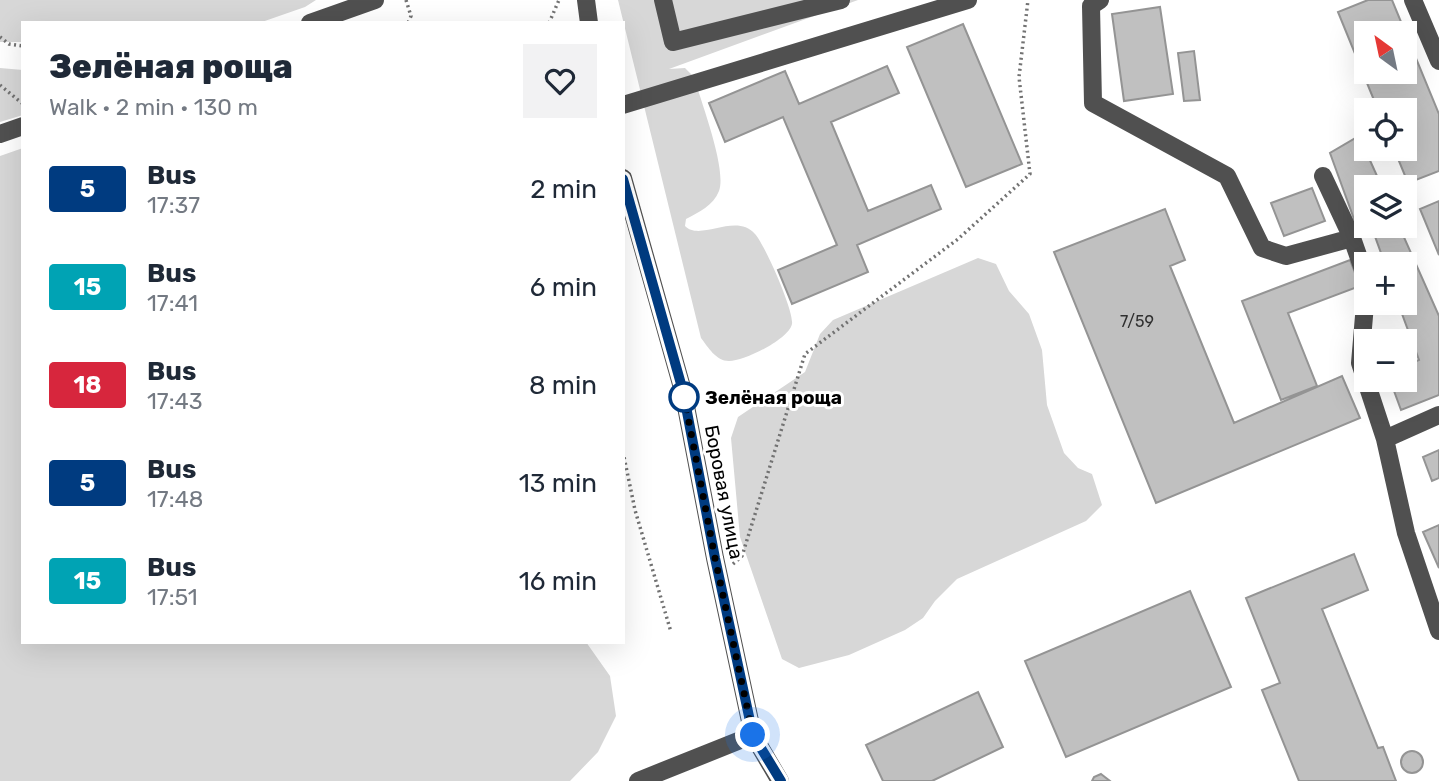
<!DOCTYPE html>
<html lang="en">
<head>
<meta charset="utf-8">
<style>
	body { margin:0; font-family:Rubik,sans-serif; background:#f2f2f3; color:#1f2937; height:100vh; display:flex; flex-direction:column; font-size:26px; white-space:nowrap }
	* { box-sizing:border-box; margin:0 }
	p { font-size:23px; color:#747a83 }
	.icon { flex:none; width:38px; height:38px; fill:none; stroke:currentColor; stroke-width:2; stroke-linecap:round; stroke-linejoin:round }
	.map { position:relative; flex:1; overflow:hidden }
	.sheet { position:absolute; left:21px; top:21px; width:604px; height:623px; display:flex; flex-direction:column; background:#fff; border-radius:0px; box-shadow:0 7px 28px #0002 }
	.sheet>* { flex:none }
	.badge { padding:0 14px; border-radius:5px; font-size:24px; line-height:46px }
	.needle { width:46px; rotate:327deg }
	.buttons { position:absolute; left:1354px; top:21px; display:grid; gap:14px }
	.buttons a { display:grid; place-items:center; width:63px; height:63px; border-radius:0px; background:#fff; box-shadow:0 7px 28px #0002; font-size:35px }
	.you { position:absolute; width:35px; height:35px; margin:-18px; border:5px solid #fff; border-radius:50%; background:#1a73e8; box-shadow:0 0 0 10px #1a73e833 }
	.map>.badge { position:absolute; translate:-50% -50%; box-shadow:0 0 0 4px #fff }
	.round { display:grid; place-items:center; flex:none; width:74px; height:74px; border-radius:0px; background:#f2f2f3 }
	.head { display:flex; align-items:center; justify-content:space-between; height:119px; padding:0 28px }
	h1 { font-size:33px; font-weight:800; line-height:52px }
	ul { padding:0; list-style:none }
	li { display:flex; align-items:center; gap:21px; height:98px; padding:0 28px }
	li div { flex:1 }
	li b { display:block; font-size:26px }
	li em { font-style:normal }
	li .badge { min-width:77px; font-weight:700; text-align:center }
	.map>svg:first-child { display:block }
	.green { fill:#d7d7d7 }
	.building { fill:#c0c0c0; stroke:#949494; stroke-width:2; fill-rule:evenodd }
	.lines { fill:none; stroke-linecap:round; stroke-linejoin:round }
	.path { stroke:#727272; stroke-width:3.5; stroke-dasharray:2 3.5; stroke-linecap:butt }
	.minor { stroke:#505050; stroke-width:18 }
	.line-casing { stroke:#fff; stroke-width:16 }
	.line { stroke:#003b80; stroke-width:10 }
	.walk { stroke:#000; stroke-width:7; stroke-dasharray:0 12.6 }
	.stop-dot { fill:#fff; stroke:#003b80; stroke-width:3.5 }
	.labels { text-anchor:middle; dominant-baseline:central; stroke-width:6; stroke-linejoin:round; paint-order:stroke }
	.number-label { font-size:16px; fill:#303030 }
	.stop-label { font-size:19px; font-weight:bold; fill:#000; stroke:#fff; text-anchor:start }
	.street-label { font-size:19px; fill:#000; stroke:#fff }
</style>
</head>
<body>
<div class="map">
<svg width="1439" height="781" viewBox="0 0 1439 781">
	<rect width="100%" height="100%" fill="#fff"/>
	<!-- green -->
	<path class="green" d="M 0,0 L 316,0 L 305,7 L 259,23 L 23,23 L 23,42 L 0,42 Z
		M 618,0 L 858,0 L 669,69 L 685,68 L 694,77 C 701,102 727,169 719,191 C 713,206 699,212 686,219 L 685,226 C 700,242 736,212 755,234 C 765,245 794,311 792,324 C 789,339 745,361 729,361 C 716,361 708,347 701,338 Z
		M 0,68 L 23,70 L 23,115 L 0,122 Z
		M 23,148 L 23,642 L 586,642 L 610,676 L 616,716 L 598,752 L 570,781 L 0,781 L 0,156 Z
		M 978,258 L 996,264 L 1009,291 L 1029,314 L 1042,350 L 1047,405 L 1064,453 L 1078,468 L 1092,474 L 1102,505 L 1086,521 L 957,579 L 935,601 L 923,618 L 905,630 L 849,655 L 799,668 L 782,659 L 740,537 L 731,438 L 738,417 L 805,372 L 820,334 L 833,320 Z"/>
	<!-- building -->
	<path class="building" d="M 1368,0 L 1392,0 L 1439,114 L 1439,171 L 1408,183 L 1394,149 L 1405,149 L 1405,110 L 1378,110 L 1338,12 ZM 1367,33 L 1405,33 L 1405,72 L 1367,72 Z
		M 1160,7 L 1173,94 L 1124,101 L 1112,14 Z
		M 963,24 L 1022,164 L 966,187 L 907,47 Z
		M 1194,51 L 1200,100 L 1184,101 L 1178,53 Z
		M 887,66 L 899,93 L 831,122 L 868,211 L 931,185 L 941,209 L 857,245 L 868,272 L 792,304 L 778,270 L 837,245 L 783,117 L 725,142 L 709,103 L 785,71 L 799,104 Z
		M 1359,136 L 1382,187 L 1367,187 L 1367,226 L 1399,226 L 1439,316 L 1439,395 L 1401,410 L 1390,380 L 1405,380 L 1405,366 L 1419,360 L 1398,303 L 1405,303 L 1405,264 L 1385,264 L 1373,231 L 1358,230 L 1330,153 Z
		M 1312,188 L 1325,221 L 1284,236 L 1271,203 Z
		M 1439,201 L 1439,255 L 1420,209 Z
		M 1165,209 L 1185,260 L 1170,266 L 1234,423 L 1342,376 L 1360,418 L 1156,503 L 1054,252 Z
		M 1350,260 L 1360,286 L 1288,313 L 1317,386 L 1281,400 L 1242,301 Z
		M 1439,450 L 1439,478 L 1432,481 L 1423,457 Z
		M 1439,525 L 1439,568 L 1423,532 Z
		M 1354,554 L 1368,590 L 1322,609 L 1378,748 L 1383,747 L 1396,781 L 1299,781 L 1262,690 L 1280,683 L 1246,598 Z
		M 1190,591 L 1231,687 L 1066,757 L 1025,661 Z
		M 978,692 L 1003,747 L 932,781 L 883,781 L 866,745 Z
		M1401 762a11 11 0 1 1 22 0a11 11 0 1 1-22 0Z
		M 1101,774 L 1110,781 L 1092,781 L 1094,777 Z"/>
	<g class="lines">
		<!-- path -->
		<path class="path" d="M 406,0 L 411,16 L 408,23
			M 549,23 L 559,0
			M 0,37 L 9,44 L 23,46
			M 0,85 L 23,104
			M 623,452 L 635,510 L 671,632
			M 733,564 L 742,556 L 805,354 L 958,239 L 1030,174 L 1019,77 L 1028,0"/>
		<!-- minor -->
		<path class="minor" d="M 586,0 L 589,23
			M 663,0 L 673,42 L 841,0
			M 1100,0 L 1091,6 L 1093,103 L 1227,176 L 1262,248 L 1286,256 L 1352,238
			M 1413,0 L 1439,61
			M 310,23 L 375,0
			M 623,105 L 968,0
			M 0,134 L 23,126
			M 1323,176 L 1352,238 L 1367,281 L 1360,363 L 1385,439 L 1406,533 L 1439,631
			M 623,178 L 683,391 L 715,558 L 753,735 L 780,781
			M 1385,439 L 1439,415
			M 638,781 L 753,735"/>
	</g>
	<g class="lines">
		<defs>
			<path id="line" d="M 623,179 L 683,391 L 715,558 L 753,735 L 781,781"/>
		</defs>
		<!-- line casing -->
		<use href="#line" class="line-casing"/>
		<!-- line -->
		<use href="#line" class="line"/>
		<!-- walk -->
		<path class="walk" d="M 684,397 L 683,391 L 715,558 L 753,735"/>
	</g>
	<!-- markers -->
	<circle class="stop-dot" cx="684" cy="397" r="14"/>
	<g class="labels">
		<!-- number labels -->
		<g class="number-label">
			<text x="1137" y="321">7/59</text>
		</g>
		<!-- stop labels -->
		<g class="stop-label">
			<text x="705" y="397">Зелёная роща</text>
		</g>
		<!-- street labels -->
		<g class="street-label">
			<text transform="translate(724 492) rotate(79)">Боровая улица</text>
		</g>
	</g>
</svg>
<div class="buttons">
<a><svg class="needle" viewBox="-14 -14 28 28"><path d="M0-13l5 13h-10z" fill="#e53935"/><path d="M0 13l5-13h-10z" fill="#747a83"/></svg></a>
<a><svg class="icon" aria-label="locate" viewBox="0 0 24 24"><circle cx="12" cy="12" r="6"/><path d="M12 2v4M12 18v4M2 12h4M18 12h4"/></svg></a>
<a><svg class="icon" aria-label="layers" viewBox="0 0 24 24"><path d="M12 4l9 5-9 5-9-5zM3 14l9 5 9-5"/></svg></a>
<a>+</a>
<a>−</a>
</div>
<div class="you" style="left:753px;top:735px"></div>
<section class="sheet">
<div class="head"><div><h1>Зелёная роща</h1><p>Walk · 2 min · 130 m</p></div><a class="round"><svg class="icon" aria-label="heart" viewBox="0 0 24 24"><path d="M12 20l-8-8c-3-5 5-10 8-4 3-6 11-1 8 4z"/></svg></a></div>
<ul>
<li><span class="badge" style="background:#003b80;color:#fff">5</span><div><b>Bus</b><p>17:37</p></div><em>2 min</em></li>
<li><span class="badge" style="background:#00a3b4;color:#fff">15</span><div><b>Bus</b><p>17:41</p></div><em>6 min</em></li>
<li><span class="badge" style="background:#d7263d;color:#fff">18</span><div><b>Bus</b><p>17:43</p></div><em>8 min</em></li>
<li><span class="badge" style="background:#003b80;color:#fff">5</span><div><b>Bus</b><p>17:48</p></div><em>13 min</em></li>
<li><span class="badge" style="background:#00a3b4;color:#fff">15</span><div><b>Bus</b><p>17:51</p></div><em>16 min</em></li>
</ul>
</section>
</div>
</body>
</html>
